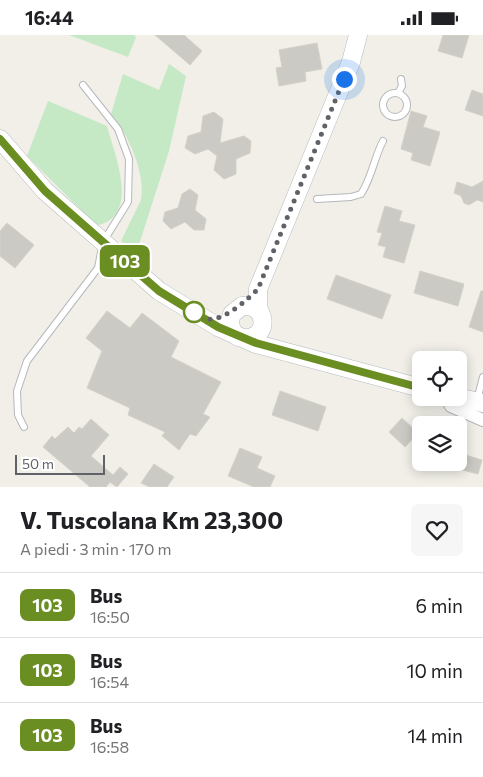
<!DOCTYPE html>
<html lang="it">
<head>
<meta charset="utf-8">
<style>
	body { margin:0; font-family:Commissioner,sans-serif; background:#f6f6f6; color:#202124; height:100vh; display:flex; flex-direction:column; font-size:19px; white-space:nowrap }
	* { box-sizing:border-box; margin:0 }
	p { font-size:16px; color:#757577 }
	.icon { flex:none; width:28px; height:28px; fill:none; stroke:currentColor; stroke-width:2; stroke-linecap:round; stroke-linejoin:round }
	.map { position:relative; height:452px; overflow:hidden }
	.side { display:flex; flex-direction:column; background:#fff; flex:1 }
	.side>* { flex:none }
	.badge { padding:0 10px; border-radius:8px; font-size:18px; line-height:32px }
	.tools { position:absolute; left:412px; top:316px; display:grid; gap:10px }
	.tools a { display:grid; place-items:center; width:55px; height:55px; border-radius:8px; background:#fff; box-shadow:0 2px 12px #0003; font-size:25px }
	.scale { position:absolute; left:15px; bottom:12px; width:90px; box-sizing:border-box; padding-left:5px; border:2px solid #5f6368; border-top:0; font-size:14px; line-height:18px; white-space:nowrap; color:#5f6368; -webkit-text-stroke:4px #fff; paint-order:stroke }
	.you { position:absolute; width:25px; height:25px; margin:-12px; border:4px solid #fff; border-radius:50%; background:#1a73e8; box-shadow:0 0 0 8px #1a73e833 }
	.map>.badge { position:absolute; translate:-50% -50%; box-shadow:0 0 0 2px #fff }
	.round { display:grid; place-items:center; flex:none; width:52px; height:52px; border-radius:8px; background:#f6f6f6 }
	.head { display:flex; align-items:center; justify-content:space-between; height:85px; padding:0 20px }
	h1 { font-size:24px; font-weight:700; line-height:38px }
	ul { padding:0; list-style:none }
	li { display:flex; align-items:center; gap:15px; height:65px; padding:0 20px; border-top:1px solid #e0e0e0 }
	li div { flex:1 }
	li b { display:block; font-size:19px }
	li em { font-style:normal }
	li .badge { min-width:55px; font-weight:700; text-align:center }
	.status { display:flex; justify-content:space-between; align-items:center; height:35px; padding:0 25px; background:#fff; direction:ltr }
	.status svg { height:14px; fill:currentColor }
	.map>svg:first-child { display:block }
	.green { fill:#c5e8c5 }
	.building { fill:#cccac5; stroke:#d6d1c6 }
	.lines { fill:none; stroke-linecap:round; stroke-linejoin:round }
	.lane-casing { stroke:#b5b8bc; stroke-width:8 }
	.street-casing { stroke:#b5b8bc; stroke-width:14 }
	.secondary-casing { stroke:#b6babf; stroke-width:19 }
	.lane { stroke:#fff; stroke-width:6 }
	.street { stroke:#fff; stroke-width:12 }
	.secondary { stroke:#fff; stroke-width:18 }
	.line-casing { stroke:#fff; stroke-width:11 }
	.line { stroke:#6b8e23; stroke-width:8 }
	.walk { stroke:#5f6368; stroke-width:5; stroke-dasharray:0 9 }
	.stop-dot { fill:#fff; stroke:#6b8e23; stroke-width:2.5 }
</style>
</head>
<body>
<div class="status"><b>16:44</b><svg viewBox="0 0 49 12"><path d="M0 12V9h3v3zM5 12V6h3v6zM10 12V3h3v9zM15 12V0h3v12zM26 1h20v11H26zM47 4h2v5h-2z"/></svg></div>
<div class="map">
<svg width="483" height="452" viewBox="0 0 483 452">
	<rect width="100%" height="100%" fill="#f1efe8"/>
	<!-- green -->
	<path class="green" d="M 69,0 L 133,0 L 136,2 L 128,22 Z
		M 169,29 L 186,41 L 169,116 L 136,219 L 121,206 L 141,165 C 146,139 128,98 111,79 L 123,39 L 159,55 Z
		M 48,66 L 107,91 C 114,118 141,181 98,190 L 89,183 L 27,121 Z"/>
	<!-- building -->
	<path class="building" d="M 155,0 L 184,0 L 202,16 L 190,30 Z
		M 443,0 L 469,0 L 462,23 L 438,16 Z
		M 317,8 L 322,34 L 305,37 L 306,46 L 279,51 L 276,33 L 282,32 L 279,15 Z
		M 472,55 L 483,59 L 483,81 L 465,75 Z
		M 411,76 L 427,81 L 423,92 L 440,97 L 430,131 L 411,125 L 413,118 L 401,114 Z
		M 214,77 L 223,84 L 220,108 L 244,101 L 251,106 L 250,118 L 236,124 L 236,139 L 224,144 L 214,135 L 217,121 L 208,114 L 195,119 L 185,113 L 188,101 L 201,97 L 203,81 Z
		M 483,146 L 483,167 L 477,165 L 469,170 L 464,168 L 461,161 L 454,158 L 457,147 L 472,152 Z
		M 190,154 L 198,160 L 195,175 L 206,184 L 204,195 L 194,195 L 185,187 L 171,194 L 163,186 L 165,177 L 178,173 L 182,159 Z
		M 385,171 L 402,176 L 399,186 L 415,190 L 404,228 L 383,222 L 386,212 L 378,210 L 382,198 L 377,197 Z
		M 7,188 L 34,210 L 15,233 L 0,221 L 0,196 Z
		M 420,236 L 464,249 L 458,271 L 414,258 Z
		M 336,240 L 391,260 L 382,284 L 327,264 Z
		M 481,256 L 483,256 L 483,297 L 469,292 Z
		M 107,276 L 130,293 L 142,278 L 179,306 L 171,322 L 221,347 L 203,379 L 210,382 L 196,401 L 190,399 L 179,415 L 162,401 L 165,397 L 128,380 L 130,373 L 87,353 L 102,316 L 86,303 Z
		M 280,356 L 326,372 L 318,396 L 272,380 Z
		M 402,383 L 418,398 L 405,412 L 389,397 Z
		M 91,384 L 109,400 L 91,421 L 113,440 L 120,432 L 128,439 L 117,452 L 110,447 L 106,452 L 90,452 L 43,412 L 52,401 L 55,404 L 68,392 L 74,398 L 79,392 L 82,394 Z
		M 240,413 L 262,422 L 257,433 L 275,441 L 270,452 L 254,452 L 228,441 Z
		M 459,418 L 482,425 L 478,439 L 459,434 Z
		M 154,429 L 174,442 L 167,452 L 150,452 L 141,448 Z"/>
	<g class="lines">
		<defs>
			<path id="lane" d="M383 70a12 12 0 1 1 24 0a12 12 0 1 1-24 0Z
				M 398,58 L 402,51 L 401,44
				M 317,164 L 351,162 L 361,159 C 372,142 374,123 383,106
				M 477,365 L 483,342
				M 24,392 L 18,380 L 17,356 L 27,326 L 98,233 L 103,207 L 128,167 L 129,124 L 118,94 L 83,50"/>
			<path id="street" d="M 446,362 L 451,371 L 483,385"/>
			<path id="secondary" d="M 0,104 L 45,156 L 159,256 L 218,292 L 256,309 L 421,353
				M 261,280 L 258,272 L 258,254 L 351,27 L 358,0
				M 238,302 C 230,296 228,288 232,279 L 242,271 C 269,268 270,306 242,303
				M 457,362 L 483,368"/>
		</defs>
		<!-- lane casing -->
		<use href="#lane" class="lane-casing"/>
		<!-- street casing -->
		<use href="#street" class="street-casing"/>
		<!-- secondary casing -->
		<use href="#secondary" class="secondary-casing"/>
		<!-- lane -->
		<use href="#lane" class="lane"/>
		<!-- street -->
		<use href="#street" class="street"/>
		<!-- secondary -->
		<use href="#secondary" class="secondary"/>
	</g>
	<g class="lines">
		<defs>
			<path id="line" d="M 0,104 L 45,156 L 159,256 L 218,292 L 256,308 L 421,353"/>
		</defs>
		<!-- line casing -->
		<use href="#line" class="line-casing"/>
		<!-- line -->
		<use href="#line" class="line"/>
		<!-- walk -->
		<path class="walk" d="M 194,277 L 190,275 C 195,278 201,284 207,284 C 223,287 247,265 258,254 L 344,44"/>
	</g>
	<!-- markers -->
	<circle class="stop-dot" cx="194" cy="277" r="10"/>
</svg>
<div class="tools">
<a><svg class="icon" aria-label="locate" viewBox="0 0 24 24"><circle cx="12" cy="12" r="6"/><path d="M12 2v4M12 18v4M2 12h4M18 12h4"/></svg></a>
<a><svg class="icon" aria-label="layers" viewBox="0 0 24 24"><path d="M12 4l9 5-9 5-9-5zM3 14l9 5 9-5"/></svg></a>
</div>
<div class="scale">50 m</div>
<div class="you" style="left:344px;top:44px"></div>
<b class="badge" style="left:125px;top:226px;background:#6b8e23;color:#fff">103</b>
</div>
<section class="side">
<div class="head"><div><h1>V. Tuscolana Km 23,300</h1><p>A piedi · 3 min · 170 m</p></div><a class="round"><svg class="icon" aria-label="heart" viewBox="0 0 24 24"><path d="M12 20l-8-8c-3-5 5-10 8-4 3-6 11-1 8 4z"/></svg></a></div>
<ul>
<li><span class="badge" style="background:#6b8e23;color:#fff">103</span><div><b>Bus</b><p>16:50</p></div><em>6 min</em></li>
<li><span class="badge" style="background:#6b8e23;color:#fff">103</span><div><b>Bus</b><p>16:54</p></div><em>10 min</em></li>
<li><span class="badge" style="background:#6b8e23;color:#fff">103</span><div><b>Bus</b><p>16:58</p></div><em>14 min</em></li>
</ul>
</section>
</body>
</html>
